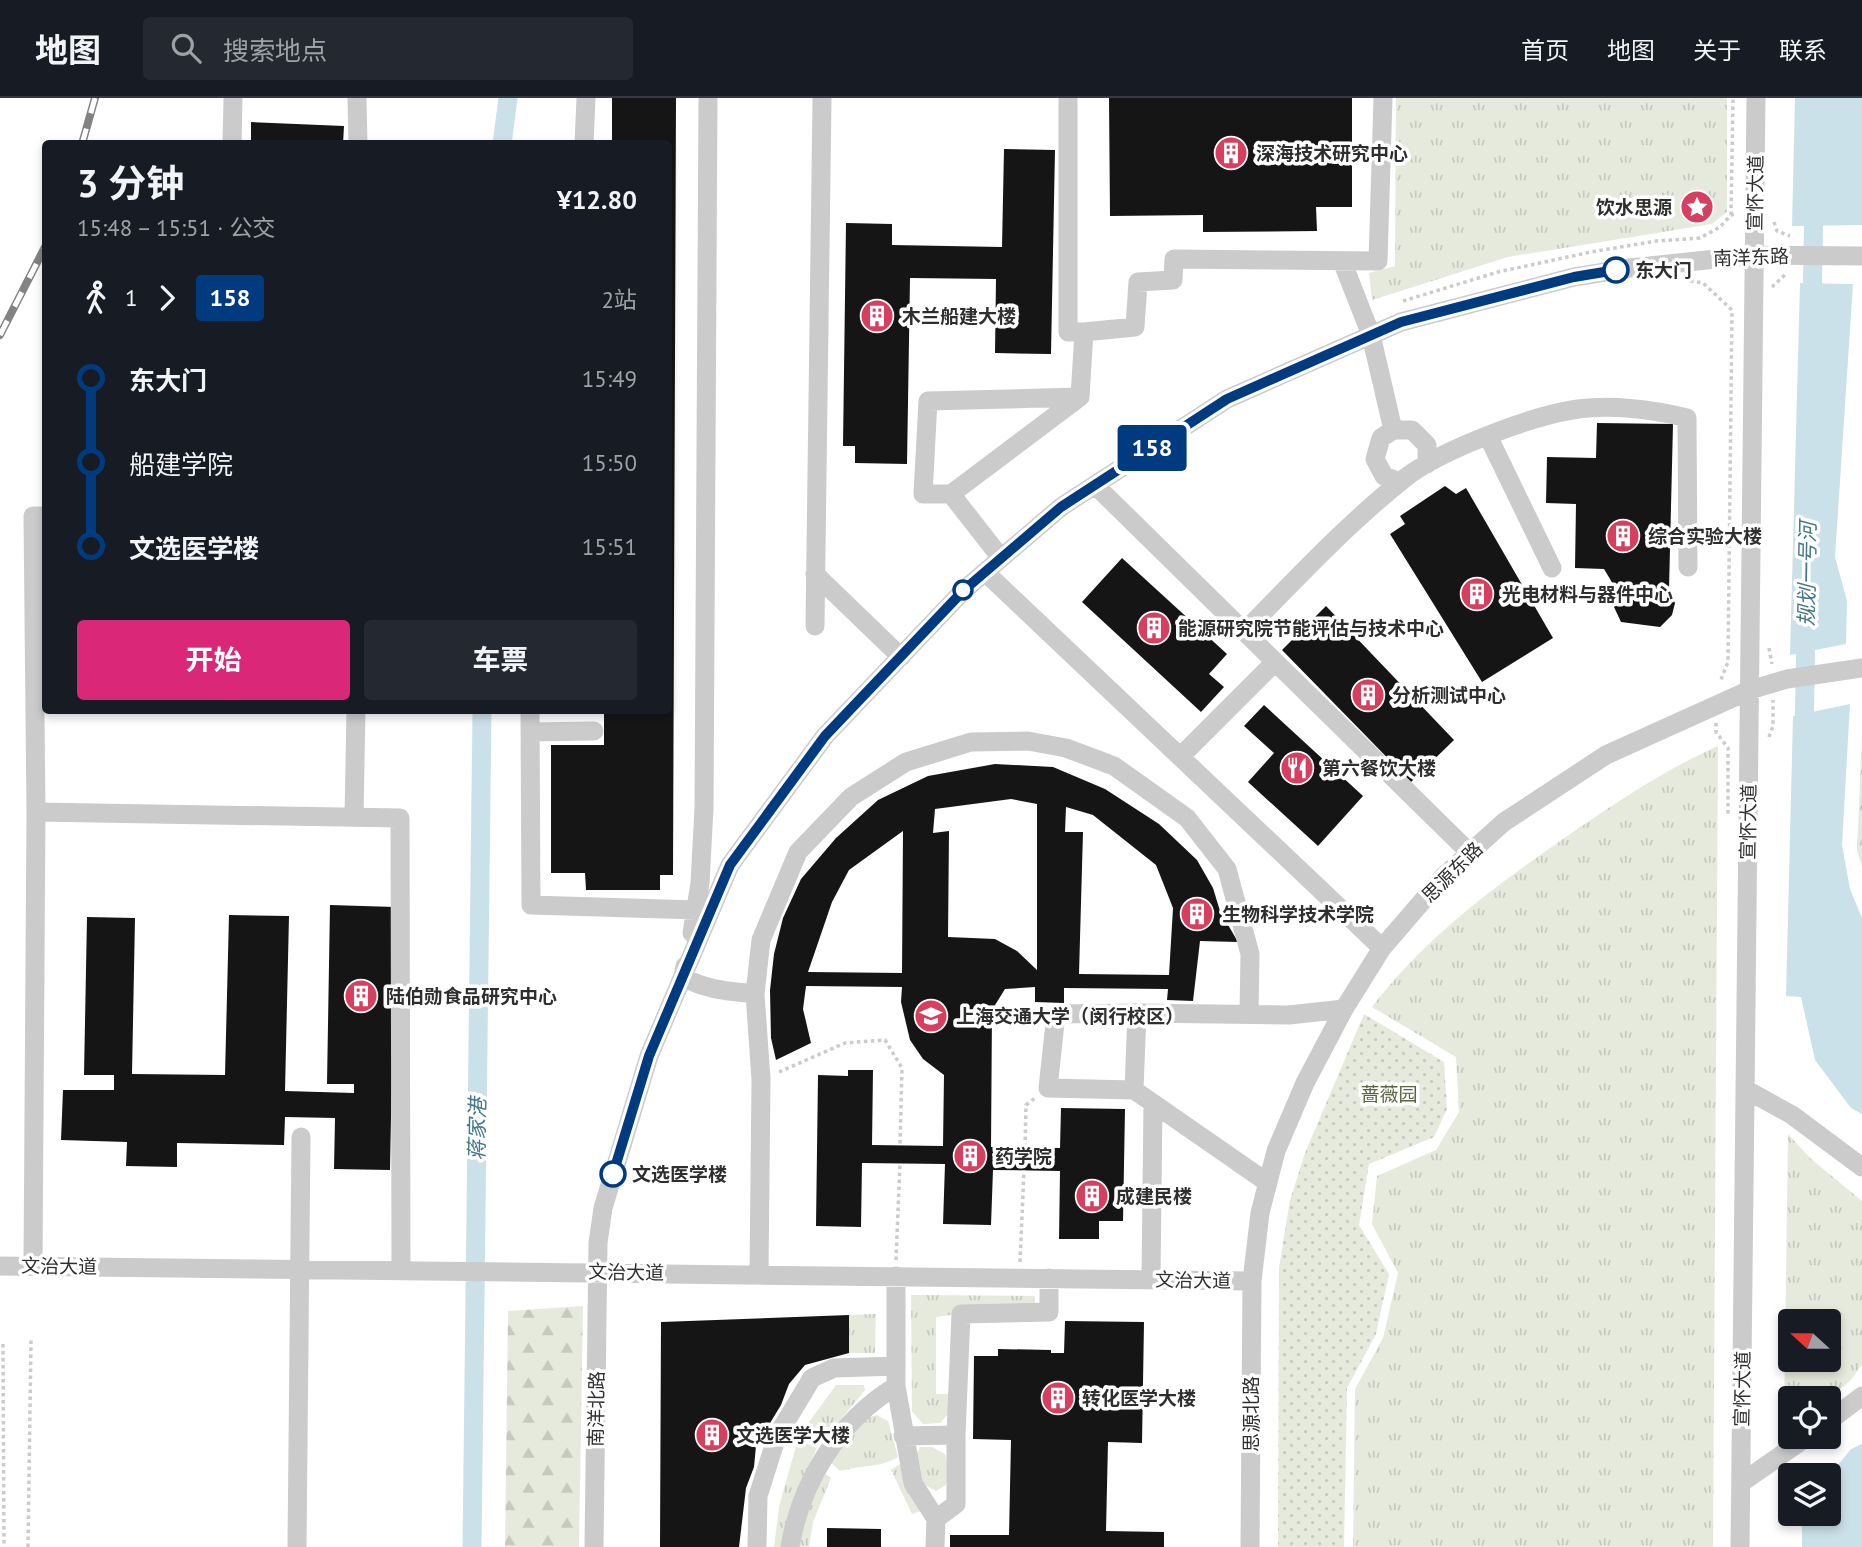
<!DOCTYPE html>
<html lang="zh">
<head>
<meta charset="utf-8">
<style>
	body { margin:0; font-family:"PT Sans","Noto Sans SC",sans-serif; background:#242831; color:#f1f3f6; height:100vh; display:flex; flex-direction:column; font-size:26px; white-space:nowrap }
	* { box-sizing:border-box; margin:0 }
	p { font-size:23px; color:#9ea1a6 }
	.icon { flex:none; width:38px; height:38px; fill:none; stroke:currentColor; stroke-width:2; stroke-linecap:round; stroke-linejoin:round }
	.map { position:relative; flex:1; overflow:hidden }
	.panel { position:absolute; left:42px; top:42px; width:630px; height:574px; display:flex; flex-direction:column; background:#171b24; border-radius:7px; box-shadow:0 4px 10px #0003 }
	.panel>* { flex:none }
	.badge { padding:0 14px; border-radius:5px; font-size:24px; line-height:46px }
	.needle { width:46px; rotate:291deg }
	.controls { position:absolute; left:1778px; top:1211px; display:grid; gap:14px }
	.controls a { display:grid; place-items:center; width:63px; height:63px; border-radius:7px; background:#171b24; box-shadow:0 4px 10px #0003; font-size:35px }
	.map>.badge { position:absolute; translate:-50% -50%; box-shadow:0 0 0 4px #fff }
	.legs { display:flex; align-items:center; gap:10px; height:77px; padding:0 35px; font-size:23px }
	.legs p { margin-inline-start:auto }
	.summary { display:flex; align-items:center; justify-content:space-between; height:119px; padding:0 35px }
	h1 { font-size:38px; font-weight:700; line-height:52px }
	.action { display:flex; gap:14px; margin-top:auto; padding:14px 35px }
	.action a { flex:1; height:80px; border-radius:7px; background:#db2777; color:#fff; font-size:28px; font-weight:700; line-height:80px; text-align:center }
	.action a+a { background:#242831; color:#f1f3f6 }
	ul { padding:0 35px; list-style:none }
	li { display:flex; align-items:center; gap:24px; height:84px; font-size:26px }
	li i { display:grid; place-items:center; width:10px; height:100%; margin:0 9px; background:currentColor }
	li i::after { content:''; width:18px; height:18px; margin:-9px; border:5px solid; border-radius:50%; background:#171b24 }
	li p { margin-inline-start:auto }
	li:first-child i { background:linear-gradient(#0000 50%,currentColor 0) }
	li:last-child i { background:linear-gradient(currentColor 50%,#0000 0) }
	header { display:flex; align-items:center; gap:42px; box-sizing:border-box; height:98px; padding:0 35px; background:#171b24; border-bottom:2px solid #363941 }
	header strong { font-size:33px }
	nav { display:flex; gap:38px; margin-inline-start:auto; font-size:24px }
	.search { width:490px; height:63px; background:#242831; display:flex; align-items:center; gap:18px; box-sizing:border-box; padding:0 24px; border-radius:7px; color:#9ea1a6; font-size:26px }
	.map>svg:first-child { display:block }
	.grass { fill:url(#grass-tufts); fill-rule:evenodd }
	.forest { fill:url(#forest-firs) }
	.park { fill:url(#park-dots) }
	.water { fill:#cbe1e9 }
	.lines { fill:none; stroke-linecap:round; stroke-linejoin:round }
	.canal { stroke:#cbe1e9; stroke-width:19 }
	.building { fill:#151515; fill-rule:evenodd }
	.path { stroke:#cbcbcb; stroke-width:3.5; stroke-dasharray:3.5 3.5; stroke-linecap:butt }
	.minor { stroke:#cbcbcb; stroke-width:19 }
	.rail-casing { stroke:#838383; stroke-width:8 }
	.rail { stroke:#fff; stroke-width:5; stroke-dasharray:16; stroke-linecap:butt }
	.line-1-casing { stroke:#fff; stroke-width:16 }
	.line-1 { stroke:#003b80; stroke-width:10 }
	.stop-1-dot { fill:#fff; stroke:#003b80; stroke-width:3.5 }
	.labels { text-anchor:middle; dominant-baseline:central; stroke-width:7; stroke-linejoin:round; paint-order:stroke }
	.poi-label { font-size:19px; font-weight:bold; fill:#2e2e2e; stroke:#fff; text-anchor:start }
	.street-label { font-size:19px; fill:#2e2e2e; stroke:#fff }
	.stop-label { font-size:19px; font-weight:bold; fill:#2e2e2e; stroke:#fff; text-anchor:start }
	.park-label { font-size:19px; fill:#57663f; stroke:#fff }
	.water-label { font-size:21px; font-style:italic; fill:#43778a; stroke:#fff }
</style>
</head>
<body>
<header>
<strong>地图</strong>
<div class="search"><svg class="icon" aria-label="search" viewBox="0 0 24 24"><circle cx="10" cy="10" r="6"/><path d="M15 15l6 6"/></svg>搜索地点</div>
<nav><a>首页</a><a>地图</a><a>关于</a><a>联系</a></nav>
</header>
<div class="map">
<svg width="1862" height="1449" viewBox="0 0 1862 1449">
	<defs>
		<pattern id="grass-tufts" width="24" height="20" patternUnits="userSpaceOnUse" patternTransform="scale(1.75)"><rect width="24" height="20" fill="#e6eadd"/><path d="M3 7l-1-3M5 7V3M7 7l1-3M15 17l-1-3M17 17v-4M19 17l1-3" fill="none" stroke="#c6c9be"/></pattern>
		<pattern id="forest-firs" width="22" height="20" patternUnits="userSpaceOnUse" patternTransform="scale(1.75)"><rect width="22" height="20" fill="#e6eadd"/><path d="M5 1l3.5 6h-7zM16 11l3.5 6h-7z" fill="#c6c9be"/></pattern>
		<pattern id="park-dots" width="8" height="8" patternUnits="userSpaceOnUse" patternTransform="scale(1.75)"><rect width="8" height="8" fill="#e6eadd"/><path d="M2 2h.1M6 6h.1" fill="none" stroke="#c6c9be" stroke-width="1.8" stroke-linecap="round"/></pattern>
	</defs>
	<rect width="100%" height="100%" fill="#fff"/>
	<!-- grass -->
	<path class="grass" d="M 1396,0 L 1727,0 L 1727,114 L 1712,126 L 1508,159 L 1372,202 L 1369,175 L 1395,168 Z
		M 1862,637 L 1862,769 L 1857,753 Z
		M 1718,648 L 1713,1449 L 1353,1449 L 1355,1291 L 1383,1240 L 1398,1175 L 1372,1126 L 1377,1078 L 1436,1052 L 1459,1014 L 1456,959 L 1372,909 C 1428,837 1489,793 1563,741 C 1614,706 1662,673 1718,648 Z
		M 1788,1036 L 1810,1060 L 1862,1103 L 1862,1266 C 1842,1299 1827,1300 1790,1300 L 1790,1324 L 1784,1327 ZM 1790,1223 L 1829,1223 L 1829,1262 L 1790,1262 Z
		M 911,1197 L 1035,1198 L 1035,1206 L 936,1219 L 936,1296 L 951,1296 L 951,1313 L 940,1325 L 923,1326 L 912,1313 Z
		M 876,1216 L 875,1255 L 849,1255 L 849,1217 Z
		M 836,1287 L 864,1287 L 865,1292 L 821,1346 L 801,1335 Z
		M 877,1317 L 888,1323 L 898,1359 C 881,1370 860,1367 840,1373 L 830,1364 L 863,1321 Z
		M 798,1341 L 817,1350 L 790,1412 L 783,1449 L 774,1449 L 779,1409 Z
		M 920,1349 L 932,1349 L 945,1356 L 950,1373 L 946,1387 L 936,1393 L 923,1386 L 916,1358 Z
		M 900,1366 L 909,1392 L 921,1413 L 912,1416 L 891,1372 Z
		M 821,1372 L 831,1380 L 813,1424 L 809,1449 L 799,1449 L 800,1434 Z"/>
	<!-- forest -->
	<path class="forest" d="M 583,1208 L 579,1449 L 505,1449 L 508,1213 Z"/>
	<!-- park -->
	<path class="park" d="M 1364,916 L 1444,964 L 1447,1011 L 1434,1039 L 1369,1066 L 1359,1127 L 1389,1176 L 1376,1236 L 1347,1290 L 1344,1449 L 1278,1449 L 1279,1170 L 1290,1102 L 1305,1055 Z"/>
	<!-- water -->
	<path class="water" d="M 1795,0 L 1862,0 L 1862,127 L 1792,128 Z
		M 1800,185 L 1853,186 L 1835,459 L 1847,503 L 1846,546 L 1790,557 Z
		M 1850,606 L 1842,747 L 1850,791 L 1862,820 L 1862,1016 L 1851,1010 L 1815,962 L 1801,899 L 1786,898 L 1793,618 Z
		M 1862,1346 L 1862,1449 L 1802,1449 L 1802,1423 L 1806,1416 L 1829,1416 L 1829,1378 L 1851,1351 Z"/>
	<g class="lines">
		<!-- canal -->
		<path class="canal" d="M 502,46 L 508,0
			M 1812,209 L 1814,103
			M 1804,639 L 1806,529
			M 472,1449 L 482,612"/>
	</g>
	<!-- building -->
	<path class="building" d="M 612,0 L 676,0 L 673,777 L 660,777 L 660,792 L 586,792 L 585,775 L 551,775 L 551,647 L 604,647 L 604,612 L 668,612 L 668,46 L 612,46 Z
		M 1109,0 L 1352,0 L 1352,109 L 1316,109 L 1317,133 L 1203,134 L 1203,117 L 1110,118 Z
		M 251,24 L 344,28 L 343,46 L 251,46 Z
		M 1004,51 L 1055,52 L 1051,256 L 995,255 L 996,181 L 910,180 L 907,366 L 855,365 L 855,348 L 843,348 L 846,125 L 892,126 L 892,147 L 1002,149 Z
		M 1597,325 L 1673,326 L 1669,492 L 1675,505 L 1672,517 L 1660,529 L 1621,524 L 1614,509 L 1616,491 L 1604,471 L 1575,470 L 1576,406 L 1546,405 L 1547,359 L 1596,360 Z
		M 1445,388 L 1456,396 L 1466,390 L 1553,540 L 1482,584 L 1390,436 L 1405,426 L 1400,418 Z
		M 1122,460 L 1227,556 L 1209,576 L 1224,589 L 1201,614 L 1082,504 Z
		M 1326,508 L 1454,642 L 1411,684 L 1282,552 Z
		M 1264,607 L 1363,698 L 1318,748 L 1248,684 L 1274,655 L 1244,628 Z
		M 995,666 L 1053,669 L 1105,691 L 1159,726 L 1197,762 L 1213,790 L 1220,813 L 1238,844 L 1200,843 L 1193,903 L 1167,902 L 1168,891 L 1064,890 L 1064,905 L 1035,904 L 1035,889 L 1005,891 L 992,912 L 991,1049 L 1060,1050 L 1061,1010 L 1125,1011 L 1123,1123 L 1099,1123 L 1099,1141 L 1059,1141 L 1060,1073 L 993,1072 L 991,1127 L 943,1126 L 945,1066 L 862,1065 L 861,1129 L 816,1128 L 818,977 L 848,978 L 848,972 L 873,972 L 872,1047 L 943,1048 L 944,977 L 923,961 L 910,942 L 901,904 L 902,889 L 806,888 L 803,911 L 811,945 L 776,962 L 771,940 L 770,892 L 774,856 L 783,820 L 801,781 L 836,740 L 878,702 L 928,678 ZM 1011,701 L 1037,706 L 1037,872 L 1017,853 L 995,841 L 948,839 L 949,733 L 933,735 L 935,711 ZM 1066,709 L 1093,717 L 1156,767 L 1173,810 L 1169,877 L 1079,876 L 1083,734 L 1065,734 ZM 903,733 L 902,875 L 808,874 L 832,804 L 849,772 Z
		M 330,807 L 395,809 L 390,1072 L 334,1071 L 335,1020 L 285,1019 L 284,1047 L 177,1045 L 177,1069 L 126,1068 L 127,1044 L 61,1042 L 63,992 L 114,992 L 114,977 L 84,977 L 87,819 L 135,820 L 132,976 L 225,977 L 229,817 L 289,818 L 285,993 L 354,995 L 354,986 L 327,986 Z
		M 849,1217 L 849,1255 L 805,1267 L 789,1286 L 781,1307 L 756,1348 L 754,1369 L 746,1390 L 739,1449 L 660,1449 L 661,1224 Z
		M 1065,1223 L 1144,1224 L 1142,1345 L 1108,1344 L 1106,1433 L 1164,1434 L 1164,1449 L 950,1449 L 950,1437 L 1009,1437 L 1011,1342 L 973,1341 L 974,1258 L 998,1258 L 998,1251 L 1051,1252 L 1051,1255 L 1064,1255 Z
		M 827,1430 L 881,1431 L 881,1449 L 827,1449 Z"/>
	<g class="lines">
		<!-- path -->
		<path class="path" d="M 1731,117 L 1733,0
			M 1774,124 L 1777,133 L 1790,138
			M 1690,183 L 1703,185 L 1732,212 L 1728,564 L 1720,584
			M 1772,189 L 1786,176
			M 1403,203 L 1498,174 L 1591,154 L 1656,143 L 1700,140 L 1720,129 L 1731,117 L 1737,116
			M 1769,550 L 1772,566
			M 1716,625 L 1716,634 L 1728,650 L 1728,719
			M 1769,639 L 1773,628 L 1773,602
			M 779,974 L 845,945 L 885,942 L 902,970 L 900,1047
			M 1025,1049 L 1026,1007 L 1035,1000
			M 896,1162 L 900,1065
			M 1020,1164 L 1024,1072
			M 3,1246 L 4,1449
			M 28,1449 L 31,1242"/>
		<!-- minor -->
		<path class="minor" d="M 357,0 L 358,46
			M 1068,0 L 1068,234 L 1084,234
			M 232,46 L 233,0
			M 584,46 L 586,0
			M 1342,163 L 1371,237 L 1393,332
			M 1488,338 L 1552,470
			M 1400,384 L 1384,378 L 1375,361 L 1381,340 L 1393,332 L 1412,332 L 1427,347 L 1427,366
			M 1095,387 L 1470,755
			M 951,396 L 923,396 L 928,303 L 1080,299
			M 1001,460 L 951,396 L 1080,299 L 1084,234 L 1135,229 L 1138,184 L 1173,182 L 1174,161 L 1378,163 L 1383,0
			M 985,474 L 1382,850
			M 815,476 L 901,559
			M 815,528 L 822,0
			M 1244,534 C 1296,481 1347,426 1405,380 C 1439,353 1529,319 1572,312 C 1608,306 1652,311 1687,320 L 1688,469
			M 530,612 L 531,807 L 697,812
			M 530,634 L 594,633
			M 1180,659 L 1275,564
			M 36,714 L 33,418 L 46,418
			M 354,719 L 356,612
			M 692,835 L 700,785 L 704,710 L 708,0
			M 685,868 L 683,879 C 706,892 728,893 755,896
			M 1745,991 L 1792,1017 L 1862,1069
			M 1134,992 L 1048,990 L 1056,916 L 1137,915
			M 1268,1085 L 1134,992 L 1137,915 L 1289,917 L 1344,911
			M 0,1168 L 1252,1183
			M 33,1168 L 36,714 L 400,720 L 401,1172
			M 759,1176 L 761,981 L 755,896 L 761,842 L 798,754 L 851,699 L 906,664 L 971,644 L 1028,643 L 1066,650 L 1114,668 L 1187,720 L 1227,771 L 1250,856 L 1249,916
			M 896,1178 L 896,1288 L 913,1385 L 936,1421 L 935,1449
			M 1151,1182 L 1153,1005
			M 1829,1323 L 1862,1298
			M 956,1337 L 961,1216 L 1049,1214 L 1049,1180
			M 903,1338 L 956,1337 L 956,1406 L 936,1421
			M 1741,1385 L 1807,1339
			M 297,1449 L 301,1039
			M 594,1449 L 598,1145 L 603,1110 L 649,958 L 730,767 L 825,638 L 964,492 L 1061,409 L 1227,301 L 1401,224 L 1574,179 L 1630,170 L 1754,157 L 1862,158
			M 757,1449 L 758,1398 L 777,1338 L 812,1280 L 834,1270 L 896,1268
			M 790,1449 C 801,1383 839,1323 896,1288
			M 1250,1449 L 1252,1183 L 1260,1115 L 1276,1053 L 1305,985 L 1344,911 L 1382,850 L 1444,778 L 1504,724 L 1606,657 L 1750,592 L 1787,581 L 1862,570
			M 1740,1449 L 1756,0"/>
		<defs>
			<path id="rail" d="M 82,46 L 95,0
				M 0,237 L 46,147"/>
		</defs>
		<!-- rail casing -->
		<use href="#rail" class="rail-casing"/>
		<!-- rail -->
		<use href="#rail" class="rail"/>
	</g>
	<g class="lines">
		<defs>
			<path id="line-1" d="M 613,1076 L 649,958 L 730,767 L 825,638 L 964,492 L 1061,409 L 1227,301 L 1401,224 L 1574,179 L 1616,172"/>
		</defs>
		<!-- line-1 casing -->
		<use href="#line-1" class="line-1-casing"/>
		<!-- line-1 -->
		<use href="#line-1" class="line-1"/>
	</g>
	<!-- icons -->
	<defs>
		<symbol id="building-disc" viewBox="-11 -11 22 22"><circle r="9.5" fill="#d63f5d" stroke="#fff"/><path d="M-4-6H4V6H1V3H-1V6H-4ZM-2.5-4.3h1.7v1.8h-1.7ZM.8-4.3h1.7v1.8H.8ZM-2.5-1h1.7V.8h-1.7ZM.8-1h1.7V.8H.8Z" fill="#fff"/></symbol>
		<symbol id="sight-disc" viewBox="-11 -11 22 22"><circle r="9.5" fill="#d63f5d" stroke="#fff"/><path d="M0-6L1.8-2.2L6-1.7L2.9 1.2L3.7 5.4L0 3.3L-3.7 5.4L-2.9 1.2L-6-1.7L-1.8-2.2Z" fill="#fff"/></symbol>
		<symbol id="restaurant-disc" viewBox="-11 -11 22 22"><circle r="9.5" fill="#d63f5d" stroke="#fff"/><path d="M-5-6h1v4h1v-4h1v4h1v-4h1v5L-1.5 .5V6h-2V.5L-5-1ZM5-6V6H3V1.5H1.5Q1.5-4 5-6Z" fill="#fff"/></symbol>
		<symbol id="university-disc" viewBox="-11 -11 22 22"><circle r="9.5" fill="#d63f5d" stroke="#fff"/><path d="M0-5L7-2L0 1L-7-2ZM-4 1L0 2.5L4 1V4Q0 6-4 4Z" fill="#fff"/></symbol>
	</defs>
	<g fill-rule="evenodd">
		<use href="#building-disc" x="1212" y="36" width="38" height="38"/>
		<use href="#sight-disc" x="1678" y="90" width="38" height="38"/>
		<use href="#building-disc" x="858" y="199" width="38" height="38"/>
		<use href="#building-disc" x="1604" y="419" width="38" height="38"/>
		<use href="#building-disc" x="1458" y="477" width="38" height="38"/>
		<use href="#building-disc" x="1135" y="511" width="38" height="38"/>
		<use href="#building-disc" x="1349" y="578" width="38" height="38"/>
		<use href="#restaurant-disc" x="1278" y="651" width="38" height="38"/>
		<use href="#building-disc" x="1178" y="797" width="38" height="38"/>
		<use href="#building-disc" x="342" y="879" width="38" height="38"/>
		<use href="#university-disc" x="912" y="899" width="38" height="38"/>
		<use href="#building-disc" x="951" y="1039" width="38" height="38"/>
		<use href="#building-disc" x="1073" y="1079" width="38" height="38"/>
		<use href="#building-disc" x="1039" y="1281" width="38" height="38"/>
		<use href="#building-disc" x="693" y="1318" width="38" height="38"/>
	</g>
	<!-- markers -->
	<g class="stop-1-dot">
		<circle cx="1616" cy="172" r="12"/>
		<circle cx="963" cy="492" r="9"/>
		<circle cx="613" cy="1076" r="12"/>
	</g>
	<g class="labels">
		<!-- poi labels -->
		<g class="poi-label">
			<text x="1256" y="55">深海技术研究中心</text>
			<text x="1672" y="109" text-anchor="end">饮水思源</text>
			<text x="902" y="218">木兰船建大楼</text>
			<text x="1648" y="438">综合实验大楼</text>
			<text x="1502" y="496">光电材料与器件中心</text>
			<text x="1178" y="530">能源研究院节能评估与技术中心</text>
			<text x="1392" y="597">分析测试中心</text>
			<text x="1322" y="670">第六餐饮大楼</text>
			<text x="1222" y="816">生物科学技术学院</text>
			<text x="386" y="898">陆伯勋食品研究中心</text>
			<text x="956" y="918">上海交通大学（闵行校区）</text>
			<text x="995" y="1058">药学院</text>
			<text x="1116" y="1098">成建民楼</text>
			<text x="1082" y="1300">转化医学大楼</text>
			<text x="736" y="1337">文选医学大楼</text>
		</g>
		<!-- street labels -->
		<g class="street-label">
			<text transform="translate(1755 95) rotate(-89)">宣怀大道</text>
			<text transform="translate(1751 159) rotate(-2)">南洋东路</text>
			<text transform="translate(1748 724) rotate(-89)">宣怀大道</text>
			<text transform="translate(1452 774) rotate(-45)">思源东路</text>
			<text transform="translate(59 1168) rotate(1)">文治大道</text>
			<text transform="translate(626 1174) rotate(1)">文治大道</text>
			<text transform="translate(1193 1182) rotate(1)">文治大道</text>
			<text transform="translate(1742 1291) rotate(-89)">宣怀大道</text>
			<text transform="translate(596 1311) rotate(-89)">南洋北路</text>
			<text transform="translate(1251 1316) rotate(-90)">思源北路</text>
		</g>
		<!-- stop labels -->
		<g class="stop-label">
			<text x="1635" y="172">东大门</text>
			<text x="632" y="1076">文选医学楼</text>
		</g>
		<!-- park labels -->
		<g class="park-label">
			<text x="1389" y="996">蔷薇园</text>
		</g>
		<!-- water labels -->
		<g class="water-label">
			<text transform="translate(1807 476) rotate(-89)">规划一号河</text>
			<text transform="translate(477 1031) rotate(-89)">蒋家港</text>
		</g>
	</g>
</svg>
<div class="controls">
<a><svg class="needle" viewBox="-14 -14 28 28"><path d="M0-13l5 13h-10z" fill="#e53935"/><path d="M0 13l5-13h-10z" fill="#9ea1a6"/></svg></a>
<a><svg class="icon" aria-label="locate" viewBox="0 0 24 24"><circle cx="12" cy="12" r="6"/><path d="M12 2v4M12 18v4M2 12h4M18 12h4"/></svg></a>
<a><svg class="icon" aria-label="layers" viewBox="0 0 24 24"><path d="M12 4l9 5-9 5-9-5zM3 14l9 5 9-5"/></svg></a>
</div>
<b class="badge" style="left:1152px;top:350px;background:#003b80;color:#fff">158</b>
<section class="panel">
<div class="summary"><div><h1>3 分钟</h1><p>15:48 – 15:51 · 公交</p></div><b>¥12.80</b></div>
<div class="legs"><svg class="icon" aria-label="walk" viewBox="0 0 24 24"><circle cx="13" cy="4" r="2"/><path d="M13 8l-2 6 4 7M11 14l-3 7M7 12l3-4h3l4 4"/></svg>1<svg class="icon" aria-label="forward" viewBox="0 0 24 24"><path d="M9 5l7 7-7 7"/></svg><b class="badge" style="background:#003b80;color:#fff">158</b><p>2站</p></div>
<ul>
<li><i style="color:#003b80"></i><b>东大门</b><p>15:49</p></li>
<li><i style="color:#003b80"></i><span>船建学院</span><p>15:50</p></li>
<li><i style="color:#003b80"></i><b>文选医学楼</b><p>15:51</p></li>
</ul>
<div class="action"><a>开始</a><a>车票</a></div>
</section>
</div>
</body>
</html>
